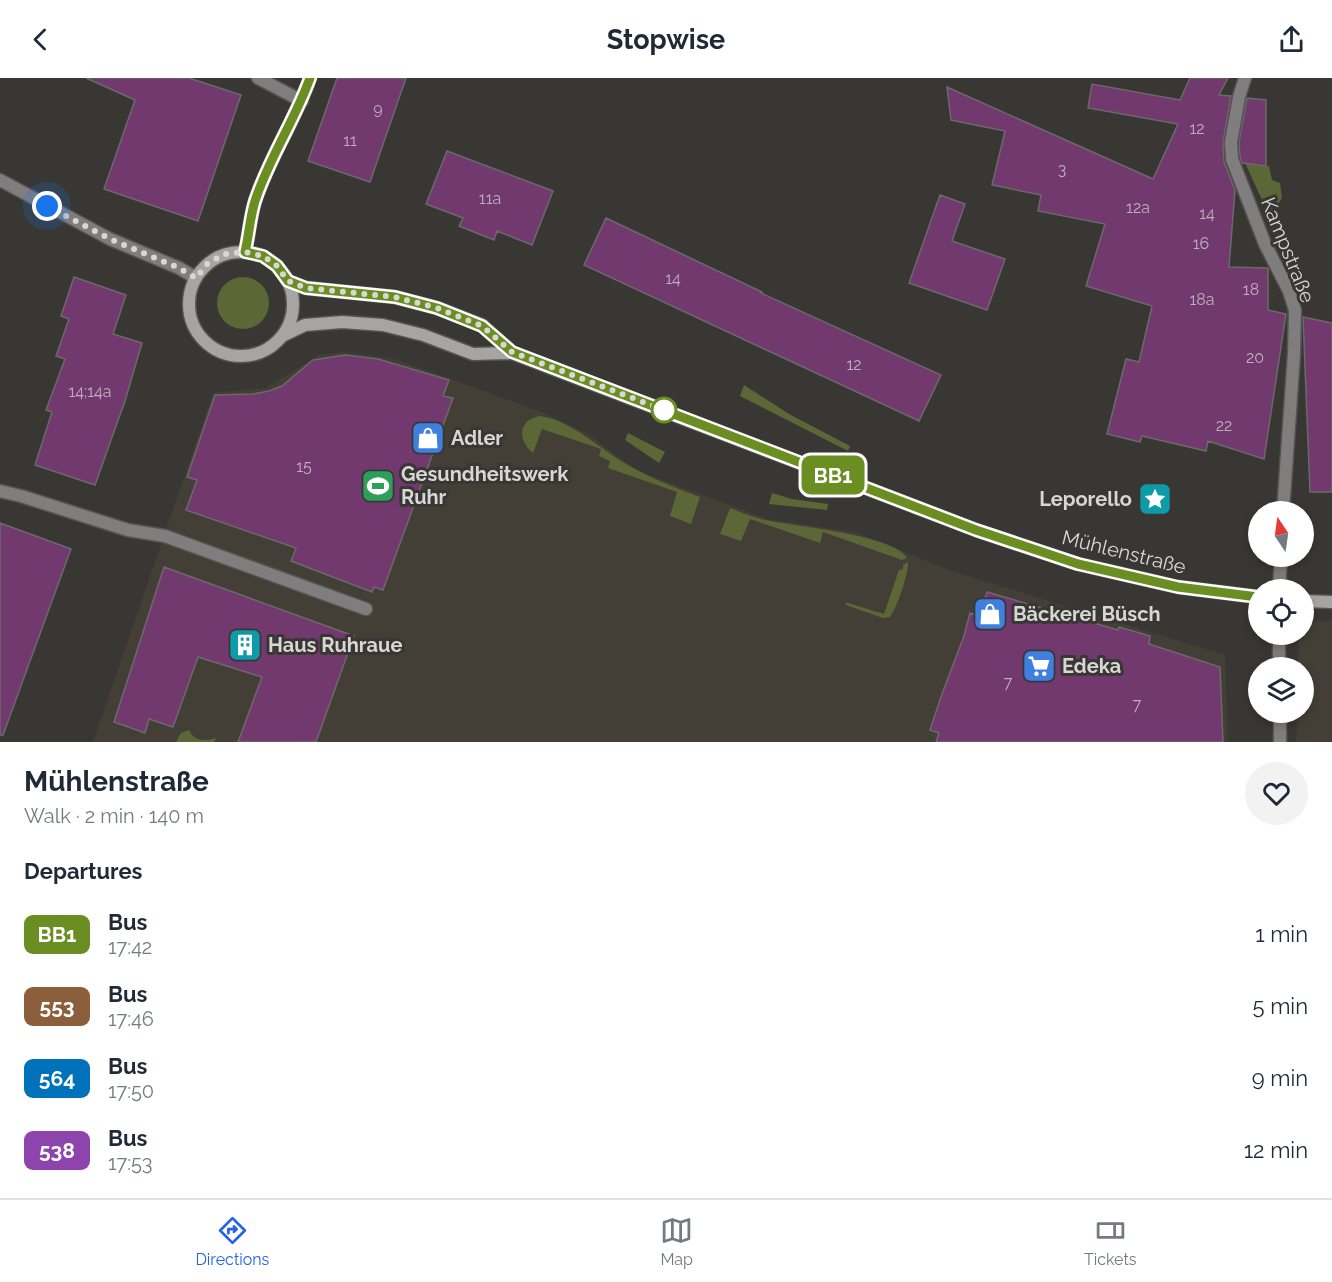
<!DOCTYPE html>
<html lang="en">
<head>
<meta charset="utf-8">
<style>
	body { margin:0; font-family:Raleway,sans-serif; background:#f2f2f3; color:#1f2937; height:100vh; display:flex; flex-direction:column; font-size:22px; white-space:nowrap }
	* { box-sizing:border-box; margin:0 }
	p { font-size:20px; color:#747a83 }
	.icon { flex:none; width:33px; height:33px; fill:none; stroke:currentColor; stroke-width:2; stroke-linecap:round; stroke-linejoin:round }
	.map { position:relative; height:664px; overflow:hidden }
	.side { display:flex; flex-direction:column; background:#fff; flex:1 }
	.side>* { flex:none }
	.badge { padding:0 12px; border-radius:9px; font-size:21px; line-height:39px }
	.needle { width:39px; rotate:347deg }
	.controls { position:absolute; left:1248px; top:423px; display:grid; gap:12px }
	.controls a { display:grid; place-items:center; width:66px; height:66px; border-radius:50%; background:#fff; box-shadow:0 3px 9px #0003; font-size:30px }
	.you { position:absolute; width:30px; height:30px; margin:-15px; border:4px solid #fff; border-radius:50%; background:#1a73e8; box-shadow:0 0 0 9px #1a73e833 }
	.map>.badge { position:absolute; translate:-50% -50%; box-shadow:0 0 0 3px #fff }
	h2 { padding:0 24px; font-size:22px; line-height:54px }
	.round { display:grid; place-items:center; flex:none; width:63px; height:63px; border-radius:32px; background:#f2f2f3 }
	.overview { display:flex; align-items:center; justify-content:space-between; height:102px; padding:0 24px }
	h1 { font-size:28px; font-weight:700; line-height:45px }
	ul { padding:0; list-style:none }
	li { display:flex; align-items:center; gap:18px; height:72px; padding:0 24px }
	li div { flex:1 }
	li b { display:block; font-size:22px }
	li em { font-style:normal }
	li .badge { min-width:66px; font-weight:700; text-align:center }
	header { display:flex; justify-content:space-between; align-items:center; height:78px; padding:0 24px; background:#fff; font-size:27px; font-weight:700 }
	.tabs { display:flex; justify-content:space-around; align-items:center; height:84px; border-top:2px solid #e0e1e3; background:#fff; font-size:16px; color:#747a83 }
	.tabs a { display:grid; justify-items:center; gap:3px }
	.tabs .current { color:#2563eb }
	.map>svg:first-child { display:block }
	.built { fill:#433f36 }
	.green { fill:#5b6736 }
	.building { fill:#72396e; stroke:#6c696b; stroke-width:1.5 }
	.lines { fill:none; stroke-linecap:round; stroke-linejoin:round }
	.street-casing { stroke:#555451; stroke-width:15 }
	.secondary-casing { stroke:#555451; stroke-width:15 }
	.street { stroke:#7f7d7d; stroke-width:12 }
	.secondary { stroke:#a7a4a4; stroke-width:12 }
	.line-casing { stroke:#fff; stroke-width:14 }
	.line { stroke:#6b8e23; stroke-width:9 }
	.walk { stroke:#d8d7d6; stroke-width:6; stroke-dasharray:0 10.8 }
	.stop-dot { fill:#fff; stroke:#6b8e23; stroke-width:3 }
	.labels { text-anchor:middle; dominant-baseline:central; stroke-width:6; stroke-linejoin:round; paint-order:stroke }
	.number-label { font-size:16px; fill:#beb0bc }
	.street-label { font-size:20px; fill:#d8d7d6; stroke:#383734 }
	.poi-label { font-size:20px; font-weight:bold; fill:#d8d7d6; stroke:#383734; text-anchor:start }
</style>
</head>
<body>
<header><svg class="icon" aria-label="back" viewBox="0 0 24 24"><path d="M15 5l-7 7 7 7"/></svg>Stopwise<svg class="icon" aria-label="share" viewBox="0 0 24 24"><path d="M12 15V3M7 8l5-5 5 5M5 13v7h14v-7"/></svg></header>
<div class="map">
<svg width="1332" height="664" viewBox="0 0 1332 664">
	<rect width="100%" height="100%" fill="#383734"/>
	<!-- built -->
	<path class="built" d="M 343,274 L 395,281 L 542,334 L 588,356 L 636,392 L 768,441 L 855,454 L 952,493 L 1225,577 L 1228,664 L 93,664 L 213,315 L 265,310 L 319,277 Z
		M 1304,542 L 1332,543 L 1332,664 L 1296,664 L 1297,635 L 1304,634 L 1304,590 L 1298,589 L 1299,557 L 1304,556 Z"/>
	<!-- green -->
	<path class="green" d="M 1245,85 L 1269,88 L 1272,102 L 1280,105 L 1282,120 L 1270,139 Z
		M217 225a26 26 0 1 1 52 0a26 26 0 1 1-52 0Z
		M 744,307 L 789,336 L 850,368 L 848,373 L 740,318 Z
		M 539,338 C 570,341 601,372 628,387 C 651,400 675,410 700,419 L 691,446 L 670,438 L 677,414 L 608,390 L 610,383 L 599,378 L 601,371 L 542,351 L 533,375 C 518,363 517,343 539,338 Z
		M 628,355 L 665,374 L 659,385 L 625,362 Z
		M 772,415 L 792,421 L 828,426 L 827,432 L 769,426 Z
		M 730,430 C 740,434 750,438 761,441 C 789,448 894,456 907,480 L 902,482 L 823,454 L 820,465 L 750,441 L 741,463 L 720,456 Z
		M 908,484 C 909,495 897,529 890,539 L 883,540 L 846,527 L 845,525 L 848,525 L 884,536 L 899,492 L 903,491 L 903,487 Z
		M 189,652 C 195,664 204,663 216,660 L 214,664 L 176,664 L 181,655 Z"/>
	<!-- building -->
	<path class="building" d="M 86,0 L 189,0 L 241,17 L 198,143 L 104,111 L 135,22 Z
		M 337,0 L 406,0 L 370,104 L 308,83 Z
		M 1190,0 L 1228,0 L 1219,17 L 1231,18 L 1223,64 L 1224,84 L 1235,112 L 1229,189 L 1268,190 L 1268,232 L 1286,236 L 1264,381 L 1208,363 L 1206,373 L 1142,358 L 1140,364 L 1107,356 L 1126,281 L 1139,284 L 1152,228 L 1086,208 L 1105,146 L 1038,133 L 1041,117 L 992,107 L 1005,53 L 951,42 L 947,9 L 1153,101 L 1178,46 L 1088,30 L 1092,6 L 1180,22 Z
		M 1247,20 L 1266,22 L 1266,88 L 1242,85 L 1240,79 L 1239,64 Z
		M 447,73 L 553,113 L 532,167 L 497,153 L 494,162 L 459,148 L 463,140 L 426,126 Z
		M 940,117 L 965,126 L 952,163 L 1005,181 L 987,232 L 909,205 Z
		M 606,140 L 762,214 L 761,215 L 941,297 L 919,343 L 584,187 Z
		M 74,199 L 126,217 L 113,256 L 142,265 L 125,323 L 95,407 L 35,387 L 52,334 L 46,332 L 65,281 L 56,278 L 69,241 L 61,238 Z
		M 1303,239 L 1332,245 L 1332,414 L 1310,414 Z
		M 345,277 L 378,281 L 449,302 L 443,318 L 453,320 L 383,512 L 374,509 L 372,514 L 291,483 L 296,470 L 186,432 L 197,402 L 187,399 L 215,317 L 253,316 L 269,313 L 282,308 L 313,282 Z
		M 0,445 L 71,471 L 3,657 L 0,657 Z
		M 164,489 L 354,558 L 316,664 L 238,664 L 262,599 L 198,579 L 173,649 L 149,641 L 145,655 L 114,644 Z
		M 987,514 L 1118,552 L 1119,549 L 1150,558 L 1149,566 L 1220,589 L 1223,664 L 936,664 L 939,655 L 930,652 L 942,616 L 964,558 L 970,535 L 979,538 Z"/>
	<g class="lines">
		<defs>
			<path id="street" d="M 258,0 L 302,23
				M 1245,0 L 1239,19 L 1231,64 L 1232,81 L 1265,166 L 1289,213 L 1295,232 L 1294,276 L 1283,434
				M 0,102 L 110,161 L 179,190 L 196,200
				M 0,413 L 21,418 L 128,452 L 165,458 L 366,531
				M 1279,512 L 1281,478
				M 1279,556 L 1279,590
				M 1280,634 L 1280,664"/>
			<path id="secondary" d="M 245,174 C 249,157 250,139 255,123 C 269,80 295,42 310,0
				M189 226a52 52 0 1 1 104 0a52 52 0 1 1-104 0Z
				M 288,203 L 306,210 L 395,219 L 437,230 L 482,247 L 512,275 L 976,452 L 1078,486 L 1178,509 L 1258,519
				M 282,258 L 305,247 L 342,244 L 383,247 L 423,257 L 473,276 L 512,275
				M 1304,523 L 1332,524"/>
		</defs>
		<!-- street casing -->
		<use href="#street" class="street-casing"/>
		<!-- secondary casing -->
		<use href="#secondary" class="secondary-casing"/>
		<!-- street -->
		<use href="#street" class="street"/>
		<!-- secondary -->
		<use href="#secondary" class="secondary"/>
	</g>
	<g class="lines">
		<defs>
			<path id="line" d="M 310,0 C 295,42 269,80 255,123 C 250,139 249,157 245,174 L 263,178 L 277,188 L 288,203 L 306,210 L 395,219 L 437,230 L 482,248 L 512,274 L 976,452 L 1078,486 L 1178,509 L 1258,519"/>
		</defs>
		<!-- line casing -->
		<use href="#line" class="line-casing"/>
		<!-- line -->
		<use href="#line" class="line"/>
		<!-- walk -->
		<path class="walk" d="M 47,128 L 110,161 L 179,190 L 196,200 L 208,185 L 225,176 L 245,174 L 263,178 L 277,188 L 288,203 L 306,210 L 395,219 L 437,230 L 482,248 L 512,274 L 664,332"/>
	</g>
	<!-- icons -->
	<defs>
		<symbol id="shop-square" viewBox="-11 -11 22 22"><rect x="-9" y="-9" width="18" height="18" rx="4" fill="#3f7fe0" stroke="#383734"/><path d="M-5-2.5h2.3a2.7 3.5 0 0 1 5.4 0H5L5.5 6h-11ZM-1.5-2.5h3a1.5 2.3 0 0 0-3 0Z" fill="#fff"/></symbol>
		<symbol id="stadium-square" viewBox="-11 -11 22 22"><rect x="-9" y="-9" width="18" height="18" rx="4" fill="#2e9e5b" stroke="#383734"/><path d="M0-5a6.5 5 0 1 0 0 10a6.5 5 0 1 0 0-10ZM-3.5-1.8h7v3.6h-7Z" fill="#fff"/></symbol>
		<symbol id="sight-square" viewBox="-11 -11 22 22"><rect x="-9" y="-9" width="18" height="18" rx="4" fill="#0f9aa8" stroke="#383734"/><path d="M0-6L1.8-2.2L6-1.7L2.9 1.2L3.7 5.4L0 3.3L-3.7 5.4L-2.9 1.2L-6-1.7L-1.8-2.2Z" fill="#fff"/></symbol>
		<symbol id="building-square" viewBox="-11 -11 22 22"><rect x="-9" y="-9" width="18" height="18" rx="4" fill="#0f9aa8" stroke="#383734"/><path d="M-4-6H4V6H1V3H-1V6H-4ZM-2.5-4.3h1.7v1.8h-1.7ZM.8-4.3h1.7v1.8H.8ZM-2.5-1h1.7V.8h-1.7ZM.8-1h1.7V.8H.8Z" fill="#fff"/></symbol>
		<symbol id="supermarket-square" viewBox="-11 -11 22 22"><rect x="-9" y="-9" width="18" height="18" rx="4" fill="#3f7fe0" stroke="#383734"/><path d="M-6-5.5h2.5l.6 2H6L4.5 2H-2.5L-4.4-4H-6ZM-1.5 3.2a1.3 1.3 0 1 0 .1 0ZM3 3.2a1.3 1.3 0 1 0 .1 0Z" fill="#fff"/></symbol>
	</defs>
	<g fill-rule="evenodd">
		<use href="#shop-square" x="409" y="341" width="38" height="38"/>
		<use href="#stadium-square" x="359" y="389" width="38" height="38"/>
		<use href="#sight-square" x="1136" y="402" width="38" height="38"/>
		<use href="#shop-square" x="971" y="517" width="38" height="38"/>
		<use href="#building-square" x="226" y="548" width="38" height="38"/>
		<use href="#supermarket-square" x="1020" y="569" width="38" height="38"/>
	</g>
	<!-- markers -->
	<circle class="stop-dot" cx="664" cy="332" r="12"/>
	<g class="labels">
		<!-- number labels -->
		<g class="number-label">
			<text x="378" y="30">9</text>
			<text x="1197" y="50">12</text>
			<text x="350" y="62">11</text>
			<text x="1062" y="91">3</text>
			<text x="490" y="120">11a</text>
			<text x="1138" y="129">12a</text>
			<text x="1207" y="135">14</text>
			<text x="1201" y="165">16</text>
			<text x="673" y="200">14</text>
			<text x="1251" y="211">18</text>
			<text x="1202" y="221">18a</text>
			<text x="1255" y="279">20</text>
			<text x="854" y="286">12</text>
			<text x="90" y="313">14;14a</text>
			<text x="1224" y="347">22</text>
			<text x="304" y="388">15</text>
			<text x="1008" y="604">7</text>
			<text x="1137" y="626">7</text>
		</g>
		<!-- street labels -->
		<g class="street-label">
			<text transform="translate(1288 172) rotate(68)">Kampstraße</text>
			<text transform="translate(1124 474) rotate(14)">Mühlenstraße</text>
		</g>
		<!-- poi labels -->
		<g class="poi-label">
			<text x="451" y="360">Adler</text>
			<text x="401" y="396">Gesundheitswerk<tspan x="401" dy="23">Ruhr</tspan></text>
			<text x="1132" y="421" text-anchor="end">Leporello</text>
			<text x="1013" y="536">Bäckerei Büsch</text>
			<text x="268" y="567">Haus Ruhraue</text>
			<text x="1062" y="588">Edeka</text>
		</g>
	</g>
</svg>
<div class="controls">
<a><svg class="needle" viewBox="-14 -14 28 28"><path d="M0-13l5 13h-10z" fill="#e53935"/><path d="M0 13l5-13h-10z" fill="#747a83"/></svg></a>
<a><svg class="icon" aria-label="locate" viewBox="0 0 24 24"><circle cx="12" cy="12" r="6"/><path d="M12 2v4M12 18v4M2 12h4M18 12h4"/></svg></a>
<a><svg class="icon" aria-label="layers" viewBox="0 0 24 24"><path d="M12 4l9 5-9 5-9-5zM3 14l9 5 9-5"/></svg></a>
</div>
<div class="you" style="left:47px;top:128px"></div>
<b class="badge" style="left:833px;top:397px;background:#6b8e23;color:#fff">BB1</b>
</div>
<section class="side">
<div class="overview"><div><h1>Mühlenstraße</h1><p>Walk · 2 min · 140 m</p></div><a class="round"><svg class="icon" aria-label="heart" viewBox="0 0 24 24"><path d="M12 20l-8-8c-3-5 5-10 8-4 3-6 11-1 8 4z"/></svg></a></div>
<h2>Departures</h2>
<ul>
<li><span class="badge" style="background:#6b8e23;color:#fff">BB1</span><div><b>Bus</b><p>17:42</p></div><em>1 min</em></li>
<li><span class="badge" style="background:#8b5e3c;color:#fff">553</span><div><b>Bus</b><p>17:46</p></div><em>5 min</em></li>
<li><span class="badge" style="background:#0072bc;color:#fff">564</span><div><b>Bus</b><p>17:50</p></div><em>9 min</em></li>
<li><span class="badge" style="background:#8e44ad;color:#fff">538</span><div><b>Bus</b><p>17:53</p></div><em>12 min</em></li>
</ul>
</section>
<nav class="tabs">
<a class="current"><svg class="icon" aria-label="directions" viewBox="0 0 24 24"><path d="M12 3l9 9-9 9-9-9zM9 14v-3h6M13 9l2 2-2 2"/></svg>Directions</a>
<a><svg class="icon" aria-label="map" viewBox="0 0 24 24"><path d="M3 6l6-2 6 2 6-2v14l-6 2-6-2-6 2zM9 4v14M15 6v14"/></svg>Map</a>
<a><svg class="icon" aria-label="tickets" viewBox="0 0 24 24"><path d="M3 7h18v10H3zM15 7v10"/></svg>Tickets</a>
</nav>
</body>
</html>
